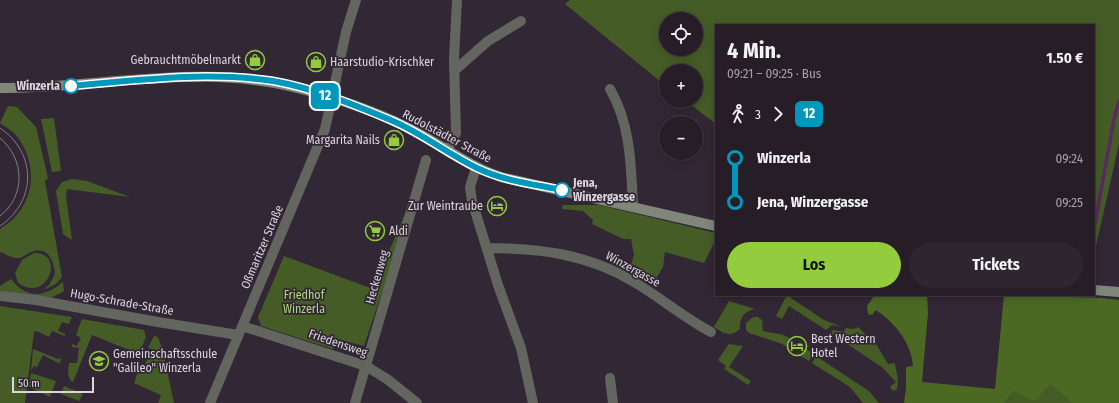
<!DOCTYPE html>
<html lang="de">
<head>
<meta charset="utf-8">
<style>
	body { margin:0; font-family:"Fira Sans Condensed",sans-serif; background:#2e262f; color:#f1f3f6; height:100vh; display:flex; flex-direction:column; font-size:15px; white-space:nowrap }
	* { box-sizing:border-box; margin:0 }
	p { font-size:13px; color:#a4a2a7 }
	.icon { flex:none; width:22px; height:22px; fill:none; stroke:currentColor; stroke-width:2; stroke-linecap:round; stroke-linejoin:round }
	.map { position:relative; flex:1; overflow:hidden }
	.details { position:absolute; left:715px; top:24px; width:380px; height:272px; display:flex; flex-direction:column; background:#261d27; border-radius:0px; box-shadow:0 2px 10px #0003,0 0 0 1px #423b44 }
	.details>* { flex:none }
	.badge { padding:0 8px; border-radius:6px; font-size:14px; line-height:26px }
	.tools { position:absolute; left:659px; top:12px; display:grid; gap:8px }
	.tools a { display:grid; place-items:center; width:44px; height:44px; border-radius:50%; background:#261d27; box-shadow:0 2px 10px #0003,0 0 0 1px #423b44; font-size:20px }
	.scale { position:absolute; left:12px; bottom:10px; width:82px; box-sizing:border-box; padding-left:4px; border:2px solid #dcd5de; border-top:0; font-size:11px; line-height:14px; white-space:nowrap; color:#dcd5de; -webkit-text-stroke:3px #322734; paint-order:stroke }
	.map>.badge { position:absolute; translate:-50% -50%; box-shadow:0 0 0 2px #fff }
	.legs { display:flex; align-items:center; gap:6px; height:44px; padding:0 12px; font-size:13px }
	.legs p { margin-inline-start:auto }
	.summary { display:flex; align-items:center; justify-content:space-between; height:68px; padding:0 12px }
	h1 { font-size:22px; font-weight:700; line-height:30px }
	.primary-button { display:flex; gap:8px; margin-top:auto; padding:8px 12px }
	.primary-button a { flex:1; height:46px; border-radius:24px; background:#93cc3d; color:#111; font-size:16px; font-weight:700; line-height:46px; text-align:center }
	.primary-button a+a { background:#2e262f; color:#f1f3f6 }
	ul { padding:0 12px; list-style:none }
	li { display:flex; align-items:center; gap:14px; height:44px; font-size:15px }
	li i { display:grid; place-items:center; width:6px; height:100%; margin:0 5px; background:currentColor }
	li i::after { content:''; width:10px; height:10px; margin:-5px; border:3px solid; border-radius:50%; background:#261d27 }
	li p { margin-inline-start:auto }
	li:first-child i { background:linear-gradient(#0000 50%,currentColor 0) }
	li:last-child i { background:linear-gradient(currentColor 50%,#0000 0) }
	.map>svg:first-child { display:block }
	.green { fill:#455c26; fill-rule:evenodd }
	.forest { fill:#4c6924 }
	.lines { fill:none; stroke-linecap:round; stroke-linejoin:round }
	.stream { stroke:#572b60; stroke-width:3.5 }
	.street { stroke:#62665e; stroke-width:10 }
	.secondary { stroke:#80867a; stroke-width:10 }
	.tram { stroke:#857c87; stroke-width:1 }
	.line-1-casing { stroke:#fff; stroke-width:9 }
	.line-1 { stroke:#0097bd; stroke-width:6 }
	.stop-1-dot { fill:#fff; stroke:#0097bd; stroke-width:2 }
	.labels { text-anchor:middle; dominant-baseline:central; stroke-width:3.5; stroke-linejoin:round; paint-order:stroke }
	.poi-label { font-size:12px; fill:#dcd5de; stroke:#322734; text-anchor:start }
	.stop-label { font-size:12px; font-weight:bold; fill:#dcd5de; stroke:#322734; text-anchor:end }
	.street-label { font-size:12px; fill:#dcd5de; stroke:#322734 }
	.park-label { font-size:12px; fill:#aed97a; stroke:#322734 }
</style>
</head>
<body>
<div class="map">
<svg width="1119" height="403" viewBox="0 0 1119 403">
	<rect width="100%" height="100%" fill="#322734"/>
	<!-- green -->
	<path class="green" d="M 570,0 L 1119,0 L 1119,144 L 1094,255 L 1094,25 L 716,25 L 716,124 L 686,101 L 696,101 L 696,71 L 666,71 L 666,86 L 565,4 ZM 666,19 L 696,19 L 696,49 L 666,49 Z
		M 8,106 L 17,107 L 36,127 L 48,178 L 45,181 L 62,277 L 56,284 L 43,290 L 49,285 L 55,274 C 54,259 46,244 29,253 C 25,255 22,258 18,258 C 9,258 7,254 0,252 L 0,229 C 33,210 40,170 19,139 C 15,132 6,127 0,123 Z
		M 54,118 L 61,171 L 52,172 L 41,119 Z
		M 72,179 L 87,181 L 130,197 L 67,189 L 66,197 L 72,240 L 63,234 L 56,191 L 62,182 Z
		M 413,199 L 364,346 L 337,339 L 333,349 L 261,326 L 258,317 L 284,256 L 373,289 L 411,200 Z
		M 563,205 L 599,205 L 716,233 L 716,239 L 704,263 L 665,252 L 663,267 L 652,285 L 629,271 L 634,255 L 631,239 L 623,239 L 592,224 L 593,220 L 583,211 L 562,209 Z
		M 34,253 C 66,252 48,304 18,283 L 15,273 L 22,260 Z
		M 11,279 C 27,299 43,298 63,282 L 64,291 L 49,299 L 0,293 L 0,286 Z
		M 787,295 L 792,295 L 791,298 L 824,320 L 842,327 L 832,325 L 826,330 L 789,306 L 782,319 L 776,316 Z
		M 729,301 L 755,309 C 744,311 739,319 740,329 C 730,338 723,333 714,327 Z
		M 0,306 L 72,317 L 69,324 L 62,322 L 58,331 L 65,334 L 65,336 L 52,331 L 49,337 L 37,331 L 34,332 L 25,403 L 0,403 Z
		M 753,317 L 758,317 L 762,320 L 763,331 L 784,335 L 814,354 L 809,361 L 782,344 L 749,333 L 746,330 L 746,323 Z
		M 82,319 L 144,330 L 146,337 L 139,354 L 92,335 L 73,382 L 70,380 L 68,374 L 69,363 L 77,363 L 79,348 L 72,347 L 72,344 L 77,346 L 81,338 L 76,335 Z
		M 858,327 L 876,344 L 888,364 L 895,363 L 898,381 L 897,389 L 893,391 L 890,387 L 896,382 L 883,368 L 831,333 L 833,330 L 844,332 L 846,328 L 854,329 Z
		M 154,336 L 158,337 L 163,351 L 174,403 L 158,403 L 161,395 L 134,383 L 138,372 L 141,373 L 152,349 L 148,348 Z
		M 729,344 L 743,346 L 729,367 L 751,381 L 748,385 L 724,369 L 726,366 L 718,360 Z
		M 33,349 L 58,359 L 61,358 L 60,364 L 43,355 L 37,367 L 34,366 L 31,371 Z
		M 816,356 L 869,391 L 879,403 L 863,403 L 850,387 L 812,363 Z
		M 31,373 L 56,381 L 50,397 L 29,387 Z
		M 1050,384 L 1072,403 L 1004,403 L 1014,391 Z
		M 64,386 L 83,394 L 79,401 L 61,394 Z"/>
	<!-- forest -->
	<path class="forest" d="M 875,295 L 927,295 L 928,313 L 922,382 L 995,389 L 1004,295 L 1101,298 L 1119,300 L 1119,403 L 1072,403 L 1050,384 L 1035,401 L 1014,391 L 1004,403 L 904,403 L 906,388 L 906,367 L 913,366 C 911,342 895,323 876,310 L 872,315 L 868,314 L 867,306 Z"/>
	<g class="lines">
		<!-- stream -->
		<path class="stream" d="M 1094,229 L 1114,119 L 1119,101"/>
		<!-- street -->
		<path class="street" d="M 454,71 L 488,41 L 521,21
			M 610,89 C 631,125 631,167 633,207
			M 447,151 L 456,133 L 454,59 L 457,0
			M 476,168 L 470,187 L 472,201 L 498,285 L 521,348 L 533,403
			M 487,248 C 538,248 589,254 634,282 C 660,297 684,318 711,332
			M 0,296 L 36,300 L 158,322 L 238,335
			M 242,326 L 366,366 L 387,379 L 417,403
			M 610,378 L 613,403
			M 210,403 L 325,129 L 346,32 L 356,0
			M 355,403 L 426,160"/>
		<!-- secondary -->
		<path class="secondary" d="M 0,88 C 103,88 208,61 309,91 C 345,101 383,114 416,132 C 445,147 470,167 501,177 L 716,226
			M 1094,290 L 1119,292"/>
		<!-- tram -->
		<path class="tram" d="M 0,128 C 37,153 37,201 0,226
			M 0,138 C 25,159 26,196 0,216"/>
	</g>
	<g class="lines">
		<defs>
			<path id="line-1" d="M 71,86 C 138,80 206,71 273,81 C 313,88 355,105 393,121 C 423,134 448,154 477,168 C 504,181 533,184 562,190"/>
		</defs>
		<!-- line-1 casing -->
		<use href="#line-1" class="line-1-casing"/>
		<!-- line-1 -->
		<use href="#line-1" class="line-1"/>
	</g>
	<!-- icons -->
	<defs>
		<symbol id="shop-ring" viewBox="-11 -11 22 22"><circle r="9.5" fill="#322734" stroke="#93cc3d" stroke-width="1.5"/><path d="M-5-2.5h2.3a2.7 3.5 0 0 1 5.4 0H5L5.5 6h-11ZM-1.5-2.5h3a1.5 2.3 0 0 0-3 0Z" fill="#93cc3d"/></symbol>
		<symbol id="hotel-ring" viewBox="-11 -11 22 22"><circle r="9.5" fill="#322734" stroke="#93cc3d" stroke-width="1.5"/><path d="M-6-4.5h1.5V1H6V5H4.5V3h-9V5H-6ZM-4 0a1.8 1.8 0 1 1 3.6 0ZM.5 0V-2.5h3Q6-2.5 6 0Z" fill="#93cc3d"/></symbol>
		<symbol id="supermarket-ring" viewBox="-11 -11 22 22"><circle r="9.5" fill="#322734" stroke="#93cc3d" stroke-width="1.5"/><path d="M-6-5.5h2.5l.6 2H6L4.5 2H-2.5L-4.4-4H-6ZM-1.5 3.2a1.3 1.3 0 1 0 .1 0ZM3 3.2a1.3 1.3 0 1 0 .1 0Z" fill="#93cc3d"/></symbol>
		<symbol id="school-ring" viewBox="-11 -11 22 22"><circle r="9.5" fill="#322734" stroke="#93cc3d" stroke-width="1.5"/><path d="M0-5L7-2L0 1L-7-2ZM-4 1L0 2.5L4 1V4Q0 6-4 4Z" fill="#93cc3d"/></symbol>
	</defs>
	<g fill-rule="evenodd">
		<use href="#shop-ring" x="244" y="49" width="22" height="22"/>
		<use href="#shop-ring" x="305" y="51" width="22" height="22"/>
		<use href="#shop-ring" x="383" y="129" width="22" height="22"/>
		<use href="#hotel-ring" x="486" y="195" width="22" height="22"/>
		<use href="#supermarket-ring" x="364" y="220" width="22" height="22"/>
		<use href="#hotel-ring" x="786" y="335" width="22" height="22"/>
		<use href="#school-ring" x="88" y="350" width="22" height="22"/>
	</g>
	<!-- markers -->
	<g class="stop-1-dot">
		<circle cx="71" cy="86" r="7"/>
		<circle cx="562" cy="190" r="7"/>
	</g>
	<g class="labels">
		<!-- poi labels -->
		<g class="poi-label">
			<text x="241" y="60" text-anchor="end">Gebrauchtmöbelmarkt</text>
			<text x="330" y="62">Haarstudio-Krischker</text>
			<text x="380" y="140" text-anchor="end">Margarita Nails</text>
			<text x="483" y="206" text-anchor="end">Zur Weintraube</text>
			<text x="389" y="231">Aldi</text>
			<text x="811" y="339">Best Western<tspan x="811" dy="14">Hotel</tspan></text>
			<text x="113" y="354">Gemeinschaftsschule<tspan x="113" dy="14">"Galileo" Winzerla</tspan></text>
		</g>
		<!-- stop labels -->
		<g class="stop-label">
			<text x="60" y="86">Winzerla</text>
			<text x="573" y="183" text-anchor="start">Jena,<tspan x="573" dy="14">Winzergasse</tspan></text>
		</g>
		<!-- street labels -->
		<g class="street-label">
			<text transform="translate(447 136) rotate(28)">Rudolstädter Straße</text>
			<text transform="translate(262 247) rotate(-67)">Oßmaritzer Straße</text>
			<text transform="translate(633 269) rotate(29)">Winzergasse</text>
			<text transform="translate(377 277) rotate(-74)">Heckenweg</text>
			<text transform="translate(122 302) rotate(10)">Hugo-Schrade-Straße</text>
			<text transform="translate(338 343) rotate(19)">Friedensweg</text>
		</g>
		<!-- park labels -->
		<g class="park-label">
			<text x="304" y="295">Friedhof<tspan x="304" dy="14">Winzerla</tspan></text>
		</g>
	</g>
</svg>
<div class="tools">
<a><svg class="icon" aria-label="locate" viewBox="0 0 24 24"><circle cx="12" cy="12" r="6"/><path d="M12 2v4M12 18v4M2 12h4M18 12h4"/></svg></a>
<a>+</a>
<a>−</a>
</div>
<div class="scale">50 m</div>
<b class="badge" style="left:325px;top:96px;background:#0097bd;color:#fff">12</b>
<section class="details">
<div class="summary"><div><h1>4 Min.</h1><p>09:21 – 09:25 · Bus</p></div><b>1.50 €</b></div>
<div class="legs"><svg class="icon" aria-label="walk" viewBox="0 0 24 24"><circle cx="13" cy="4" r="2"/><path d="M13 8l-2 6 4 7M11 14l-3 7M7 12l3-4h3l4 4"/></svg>3<svg class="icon" aria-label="forward" viewBox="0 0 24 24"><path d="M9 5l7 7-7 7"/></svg><b class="badge" style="background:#0097bd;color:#fff">12</b></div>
<ul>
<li><i style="color:#0097bd"></i><b>Winzerla</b><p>09:24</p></li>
<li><i style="color:#0097bd"></i><b>Jena, Winzergasse</b><p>09:25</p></li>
</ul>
<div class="primary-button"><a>Los</a><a>Tickets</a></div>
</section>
</div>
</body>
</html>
